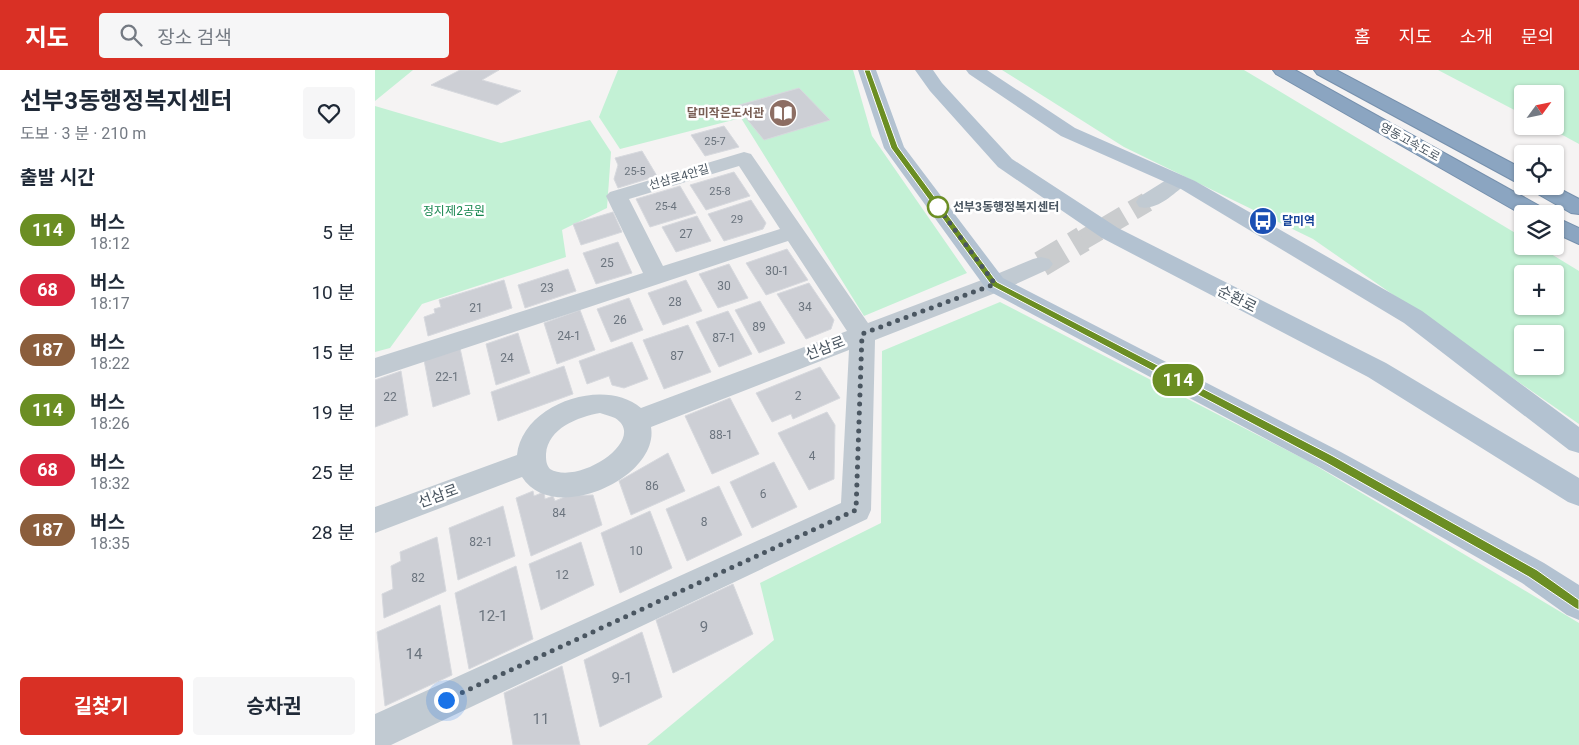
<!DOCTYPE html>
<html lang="ko">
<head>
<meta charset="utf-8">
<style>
	body { margin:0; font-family:Roboto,"Noto Sans KR",sans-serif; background:#f6f6f7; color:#1f2937; height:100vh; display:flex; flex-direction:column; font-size:19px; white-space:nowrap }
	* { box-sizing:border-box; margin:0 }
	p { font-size:16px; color:#747a83 }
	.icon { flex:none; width:28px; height:28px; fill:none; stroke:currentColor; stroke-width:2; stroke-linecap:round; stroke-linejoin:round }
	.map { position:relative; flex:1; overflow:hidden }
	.panel { display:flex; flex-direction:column; background:#fff; width:375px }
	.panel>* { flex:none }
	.badge { padding:0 10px; border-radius:16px; font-size:18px; line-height:32px }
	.needle { width:32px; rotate:57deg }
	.tools { position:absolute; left:1139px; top:15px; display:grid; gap:10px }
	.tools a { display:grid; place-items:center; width:50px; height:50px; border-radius:5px; background:#fff; box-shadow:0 1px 4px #0004; font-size:25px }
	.you { position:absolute; width:25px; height:25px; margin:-12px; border:4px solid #fff; border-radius:50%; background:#1a73e8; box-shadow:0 0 0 8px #1a73e833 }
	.map>.badge { position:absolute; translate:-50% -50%; box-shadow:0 0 0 2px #fff }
	h2 { padding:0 20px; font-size:19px; line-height:45px }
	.round { display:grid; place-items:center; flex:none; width:52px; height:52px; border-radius:5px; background:#f6f6f7 }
	.head { display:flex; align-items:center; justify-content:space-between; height:85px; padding:0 20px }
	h1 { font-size:24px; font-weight:700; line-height:38px }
	.action { display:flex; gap:10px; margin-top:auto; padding:10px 20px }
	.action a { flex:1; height:58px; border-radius:5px; background:#d93025; color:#fff; font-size:20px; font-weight:700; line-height:58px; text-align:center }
	.action a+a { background:#f6f6f7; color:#1f2937 }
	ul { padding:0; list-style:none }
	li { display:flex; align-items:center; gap:15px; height:60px; padding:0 20px }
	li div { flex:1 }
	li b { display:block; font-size:19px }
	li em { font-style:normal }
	li .badge { min-width:55px; font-weight:700; text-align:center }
	header { display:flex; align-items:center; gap:30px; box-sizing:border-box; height:70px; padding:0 25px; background:#d93025; color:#fff }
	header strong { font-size:24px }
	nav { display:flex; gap:28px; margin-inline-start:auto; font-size:18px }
	.search { width:350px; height:45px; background:#f6f6f7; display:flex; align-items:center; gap:12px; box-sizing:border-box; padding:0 18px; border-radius:5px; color:#747a83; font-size:19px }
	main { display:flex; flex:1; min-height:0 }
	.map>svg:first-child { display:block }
	.green { fill:#c3f1d5; fill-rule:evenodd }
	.building { fill:#cdcfd5; stroke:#d7d9de }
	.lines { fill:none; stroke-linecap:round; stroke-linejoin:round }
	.minor-tunnel-far1 { stroke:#caccce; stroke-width:20; stroke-dasharray:20 10; stroke-linecap:butt }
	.minor-tunnel { stroke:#caccce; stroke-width:26; stroke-dasharray:26 12; stroke-linecap:butt }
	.highway-casing { stroke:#7690ad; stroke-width:2 }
	.minor { fill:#c1cad2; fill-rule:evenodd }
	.major { fill:#b3c2d1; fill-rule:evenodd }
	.highway { fill:#8ba5c1; fill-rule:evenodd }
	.line { fill:#6b8e23; stroke:#fff }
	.walk { stroke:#4a5661; stroke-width:5; stroke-dasharray:0 9 }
	.stop-dot { fill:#fff; stroke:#6b8e23; stroke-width:2.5 }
	.labels { text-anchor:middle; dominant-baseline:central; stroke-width:5; stroke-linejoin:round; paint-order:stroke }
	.far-number-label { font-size:11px; fill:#6b747e }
	.far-education-label { font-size:12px; font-weight:bold; fill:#785e54; stroke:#fff; text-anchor:end }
	.far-street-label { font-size:12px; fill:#4a5661; stroke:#fff }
	.far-stop-label { font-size:12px; font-weight:bold; fill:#4a5661; stroke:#fff; text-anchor:start }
	.far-park-label { font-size:12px; fill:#17864f; stroke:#fff }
	.far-transit-label { font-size:12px; font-weight:bold; fill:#164399; stroke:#fff; text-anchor:start }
	.number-label { font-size:12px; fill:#6b747e }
	.street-label { font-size:15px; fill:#4a5661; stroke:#fff }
	.near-number-label { font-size:15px; fill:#6b747e }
</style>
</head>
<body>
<header>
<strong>지도</strong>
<div class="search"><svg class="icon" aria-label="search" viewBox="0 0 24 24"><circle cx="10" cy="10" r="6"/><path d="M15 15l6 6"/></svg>장소 검색</div>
<nav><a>홈</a><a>지도</a><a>소개</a><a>문의</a></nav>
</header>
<main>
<section class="panel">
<div class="head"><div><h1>선부3동행정복지센터</h1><p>도보 · 3 분 · 210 m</p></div><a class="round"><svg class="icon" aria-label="heart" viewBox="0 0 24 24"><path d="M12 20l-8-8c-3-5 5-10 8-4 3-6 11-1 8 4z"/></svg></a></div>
<h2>출발 시간</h2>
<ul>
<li><span class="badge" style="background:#6b8e23;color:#fff">114</span><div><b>버스</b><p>18:12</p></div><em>5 분</em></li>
<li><span class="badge" style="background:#d7263d;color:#fff">68</span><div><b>버스</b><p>18:17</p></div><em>10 분</em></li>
<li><span class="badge" style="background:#8b5e3c;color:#fff">187</span><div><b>버스</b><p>18:22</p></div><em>15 분</em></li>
<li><span class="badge" style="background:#6b8e23;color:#fff">114</span><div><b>버스</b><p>18:26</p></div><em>19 분</em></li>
<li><span class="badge" style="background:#d7263d;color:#fff">68</span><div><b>버스</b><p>18:32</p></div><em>25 분</em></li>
<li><span class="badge" style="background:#8b5e3c;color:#fff">187</span><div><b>버스</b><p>18:35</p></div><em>28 분</em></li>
</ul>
<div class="action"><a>길찾기</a><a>승차권</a></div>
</section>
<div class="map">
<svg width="1204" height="675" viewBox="0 0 1204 675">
	<rect width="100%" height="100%" fill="#f5f3f3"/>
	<!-- green -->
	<path class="green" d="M 0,0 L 38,0 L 0,31 Z
		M 243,0 L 478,0 L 497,66 L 592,203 L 489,246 L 366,48 L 245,79 L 224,47 Z
		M 627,0 L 869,0 L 1147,167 L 1148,176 L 1163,176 L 1204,201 L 1204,354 L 938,169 L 749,77 ZM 1148,204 L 1180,204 L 1180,236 L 1148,236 ZM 1148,264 L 1180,264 L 1180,296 L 1148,296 Z
		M 1063,0 L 1204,0 L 1204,74 L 1171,56 L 1180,56 L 1180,24 L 1148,24 L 1147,44 Z
		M 0,36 L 126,73 L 215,50 L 236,82 L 232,138 L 187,160 L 191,187 L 47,234 L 15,278 L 0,282 Z
		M 625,232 L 933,391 L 1204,553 L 1204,675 L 272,675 L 399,570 L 385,513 L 506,453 L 507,281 Z"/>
	<!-- building -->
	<path class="building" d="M 85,0 L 124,0 L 107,10 L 146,21 L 122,35 L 56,15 Z
		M 424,18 L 455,50 L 389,70 L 361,36 Z
		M 349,56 L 364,77 L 330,86 L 316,65 Z
		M 267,81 L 282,106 L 243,118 L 239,109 L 243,95 L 240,88 Z
		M 359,102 L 375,126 L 331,140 L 315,115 Z
		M 305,116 L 321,143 L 275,157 L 261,129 Z
		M 376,130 L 391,153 L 388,159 L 349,171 L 333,144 Z
		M 238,142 L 247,162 L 206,175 L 198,154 Z
		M 322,146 L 336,171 L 301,182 L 287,157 Z
		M 243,172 L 257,203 L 221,214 L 208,183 Z
		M 412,179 L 433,210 L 391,225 L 371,193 Z
		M 354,194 L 373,228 L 343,238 L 324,204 Z
		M 193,199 L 201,221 L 150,238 L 143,215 Z
		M 129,210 L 137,238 L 53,266 L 49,247 L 60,243 L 59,239 L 66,237 L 64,230 Z
		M 311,210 L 327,241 L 288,255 L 273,223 Z
		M 434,213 L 459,250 L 456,259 L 431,269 L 402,224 Z
		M 254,228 L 268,260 L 236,272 L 222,239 Z
		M 385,231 L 410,273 L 384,283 L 360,240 Z
		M 205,240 L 220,280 L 182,294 L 169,253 Z
		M 353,241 L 377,284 L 344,297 L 321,252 Z
		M 313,255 L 336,302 L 289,319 L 268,270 Z
		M 143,263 L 155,303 L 121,315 L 111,274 Z
		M 257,272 L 273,309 L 249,318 L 237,315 L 234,306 L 212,314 L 204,291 Z
		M 85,278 L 95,324 L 58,337 L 49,290 Z
		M 189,296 L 198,324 L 123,351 L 116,322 Z
		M 445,297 L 465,328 L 418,349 L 416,344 L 397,352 L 381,323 Z
		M 26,301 L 33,345 L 0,357 L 0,310 Z
		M 355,328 L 384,384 L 337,404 L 310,346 Z
		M 452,342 L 460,355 L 459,409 L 434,420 L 403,363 Z
		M 293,383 L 310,421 L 256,445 L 244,411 Z
		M 399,392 L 422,437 L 377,458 L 355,412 Z
		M 344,416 L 367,465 L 312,491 L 291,439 Z
		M 158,421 L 159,426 L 169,422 L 170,429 L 178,426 L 180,431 L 192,426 L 218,425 L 227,455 L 156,486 L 141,428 Z
		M 128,436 L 140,486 L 83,510 L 74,458 Z
		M 275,441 L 297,498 L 245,523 L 226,463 Z
		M 62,467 L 71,521 L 9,548 L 7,524 L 18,519 L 16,496 L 26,491 L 25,482 Z
		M 206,472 L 219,515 L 166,540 L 154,494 Z
		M 141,496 L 158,569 L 94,599 L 80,523 Z
		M 358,514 L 378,564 L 298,603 L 281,550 Z
		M 65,535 L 77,605 L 10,636 L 2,562 Z
		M 267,562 L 287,627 L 225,657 L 209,590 Z
		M 187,596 L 205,675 L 138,675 L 129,623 Z"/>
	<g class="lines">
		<!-- minor-tunnel-far1 -->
		<path class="minor-tunnel-far1" d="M 706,171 L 772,132"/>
		<!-- minor-tunnel -->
		<path class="minor-tunnel" d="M 666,194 L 708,169"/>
		<defs>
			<path id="highway" d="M 898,0 L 920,0 L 1170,139 L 1173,144 L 1148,145 L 901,4 Z
				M 939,0 L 961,0 L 1148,99 L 1148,114 L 1141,112 L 942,4 Z
				M 1153,116 L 1179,116 L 1204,129 L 1204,144 L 1196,143 L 1156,120 Z
				M 1180,147 L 1204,158 L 1204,174 L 1180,163 Z"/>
		</defs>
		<!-- highway casing -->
		<use href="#highway" class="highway-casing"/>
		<!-- minor -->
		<path class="minor" d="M 369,82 L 376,84 L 493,253 L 612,208 L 658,189 L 666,187 L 674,189 L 678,194 L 674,199 L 628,220 L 500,270 L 496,440 L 492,449 L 16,675 L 0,675 L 0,644 L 466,433 L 474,280 L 276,357 C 285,408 178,456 147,407 L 0,463 L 0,437 L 142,385 C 147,334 229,306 266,338 L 472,261 L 413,171 L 0,308 L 0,288 L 268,203 L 231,126 L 235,122 ZM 364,96 L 405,159 L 288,196 L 254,129 ZM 225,343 C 230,345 236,346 240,348 C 274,369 204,416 175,399 C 171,394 171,390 171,384 C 173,358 203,347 225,343 Z
			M 803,105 L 810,107 L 813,111 L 810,115 C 797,125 782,141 764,137 L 761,132 L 764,127 L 796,107 Z"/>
		<!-- major -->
		<path class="major" d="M 483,0 L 501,0 L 529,77 L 628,208 L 964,381 L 1169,493 L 1204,515 L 1204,550 L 1192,545 L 1147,513 L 944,397 L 612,220 L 509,78 Z
			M 540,0 L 558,0 L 567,13 L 637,89 L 743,158 L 1011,293 L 1204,408 L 1204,436 L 1193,432 L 993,307 L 727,168 L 623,97 L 555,21 Z
			M 591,0 L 612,0 L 700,58 L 820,111 L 1047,241 L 1204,357 L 1204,383 L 1194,380 L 1029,253 L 806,119 L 686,66 L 594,4 Z"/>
		<!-- highway -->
		<use href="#highway" class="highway"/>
	</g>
	<!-- line -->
	<path class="line" d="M 489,0 L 495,0 L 523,77 L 622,212 L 958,386 L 1162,500 L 1204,530 L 1204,540 L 1200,538 L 1154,507 L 950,392 L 617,216 L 516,78 Z"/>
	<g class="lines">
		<!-- walk -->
		<path class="walk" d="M 71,630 L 481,440 L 487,264 L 620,214 L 563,137"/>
	</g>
	<!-- icons -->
	<defs>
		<symbol id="library-disc" viewBox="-11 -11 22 22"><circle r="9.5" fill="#8d6e63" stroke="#fff"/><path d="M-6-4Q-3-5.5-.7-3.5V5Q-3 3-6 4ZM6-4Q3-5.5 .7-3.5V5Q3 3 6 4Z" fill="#fff"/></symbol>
		<symbol id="bus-disc" viewBox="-11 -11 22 22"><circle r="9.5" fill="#1a4fb4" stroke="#fff"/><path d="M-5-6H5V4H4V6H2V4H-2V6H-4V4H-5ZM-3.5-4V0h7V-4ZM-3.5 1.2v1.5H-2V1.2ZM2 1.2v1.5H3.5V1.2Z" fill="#fff"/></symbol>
	</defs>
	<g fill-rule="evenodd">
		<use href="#library-disc" x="392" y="27" width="32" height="32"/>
		<use href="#bus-disc" x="872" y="135" width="32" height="32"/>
	</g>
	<!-- markers -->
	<circle class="stop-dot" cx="563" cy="137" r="10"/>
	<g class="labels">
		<!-- far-number labels -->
		<g class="far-number-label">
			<text x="340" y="71">25-7</text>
			<text x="260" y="101">25-5</text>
			<text x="345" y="121">25-8</text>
			<text x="291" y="136">25-4</text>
			<text x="362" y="149">29</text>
		</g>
		<!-- far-education labels -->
		<g class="far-education-label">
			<text x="389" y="43">달미작은도서관</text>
		</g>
		<!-- far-street labels -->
		<g class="far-street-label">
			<text transform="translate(1035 72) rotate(29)">영동고속도로</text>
			<text transform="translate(304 107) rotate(-16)">선삼로4안길</text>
		</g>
		<!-- far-stop labels -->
		<g class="far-stop-label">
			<text x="578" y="137">선부3동행정복지센터</text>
		</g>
		<!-- far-park labels -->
		<g class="far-park-label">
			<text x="79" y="141">정지제2공원</text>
		</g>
		<!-- far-transit labels -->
		<g class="far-transit-label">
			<text x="907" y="151">달미역</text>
		</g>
		<!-- number labels -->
		<g class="number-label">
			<text x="311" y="164">27</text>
			<text x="232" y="193">25</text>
			<text x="402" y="201">30-1</text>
			<text x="349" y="216">30</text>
			<text x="172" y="218">23</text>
			<text x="300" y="232">28</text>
			<text x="430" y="237">34</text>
			<text x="101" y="238">21</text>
			<text x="245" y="250">26</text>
			<text x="384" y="257">89</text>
			<text x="194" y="266">24-1</text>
			<text x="349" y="268">87-1</text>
			<text x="302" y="286">87</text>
			<text x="132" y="288">24</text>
			<text x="72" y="307">22-1</text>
			<text x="423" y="326">2</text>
			<text x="15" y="327">22</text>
			<text x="346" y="365">88-1</text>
			<text x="437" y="386">4</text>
			<text x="277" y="416">86</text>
			<text x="388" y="424">6</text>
			<text x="184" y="443">84</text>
			<text x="329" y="452">8</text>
			<text x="106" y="472">82-1</text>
			<text x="261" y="481">10</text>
			<text x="187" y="505">12</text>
			<text x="43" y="508">82</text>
		</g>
		<!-- street labels -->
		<g class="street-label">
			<text transform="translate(862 229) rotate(27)">순환로</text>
			<text transform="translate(450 278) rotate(-21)">선삼로</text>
			<text transform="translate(63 426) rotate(-20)">선삼로</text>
		</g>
		<!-- near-number labels -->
		<g class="near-number-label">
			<text x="118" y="546">12-1</text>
			<text x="329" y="557">9</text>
			<text x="39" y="584">14</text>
			<text x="247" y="608">9-1</text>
			<text x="166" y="649">11</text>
		</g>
	</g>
</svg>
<div class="tools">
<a><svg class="needle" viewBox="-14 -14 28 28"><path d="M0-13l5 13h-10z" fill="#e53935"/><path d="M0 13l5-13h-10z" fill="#747a83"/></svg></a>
<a><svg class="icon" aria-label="locate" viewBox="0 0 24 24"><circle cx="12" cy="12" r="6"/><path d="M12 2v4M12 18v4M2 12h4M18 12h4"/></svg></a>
<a><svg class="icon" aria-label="layers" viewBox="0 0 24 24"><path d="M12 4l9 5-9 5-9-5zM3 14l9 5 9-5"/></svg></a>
<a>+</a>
<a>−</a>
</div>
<div class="you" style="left:71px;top:630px"></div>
<b class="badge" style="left:803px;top:310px;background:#6b8e23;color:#fff">114</b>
</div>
</main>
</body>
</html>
